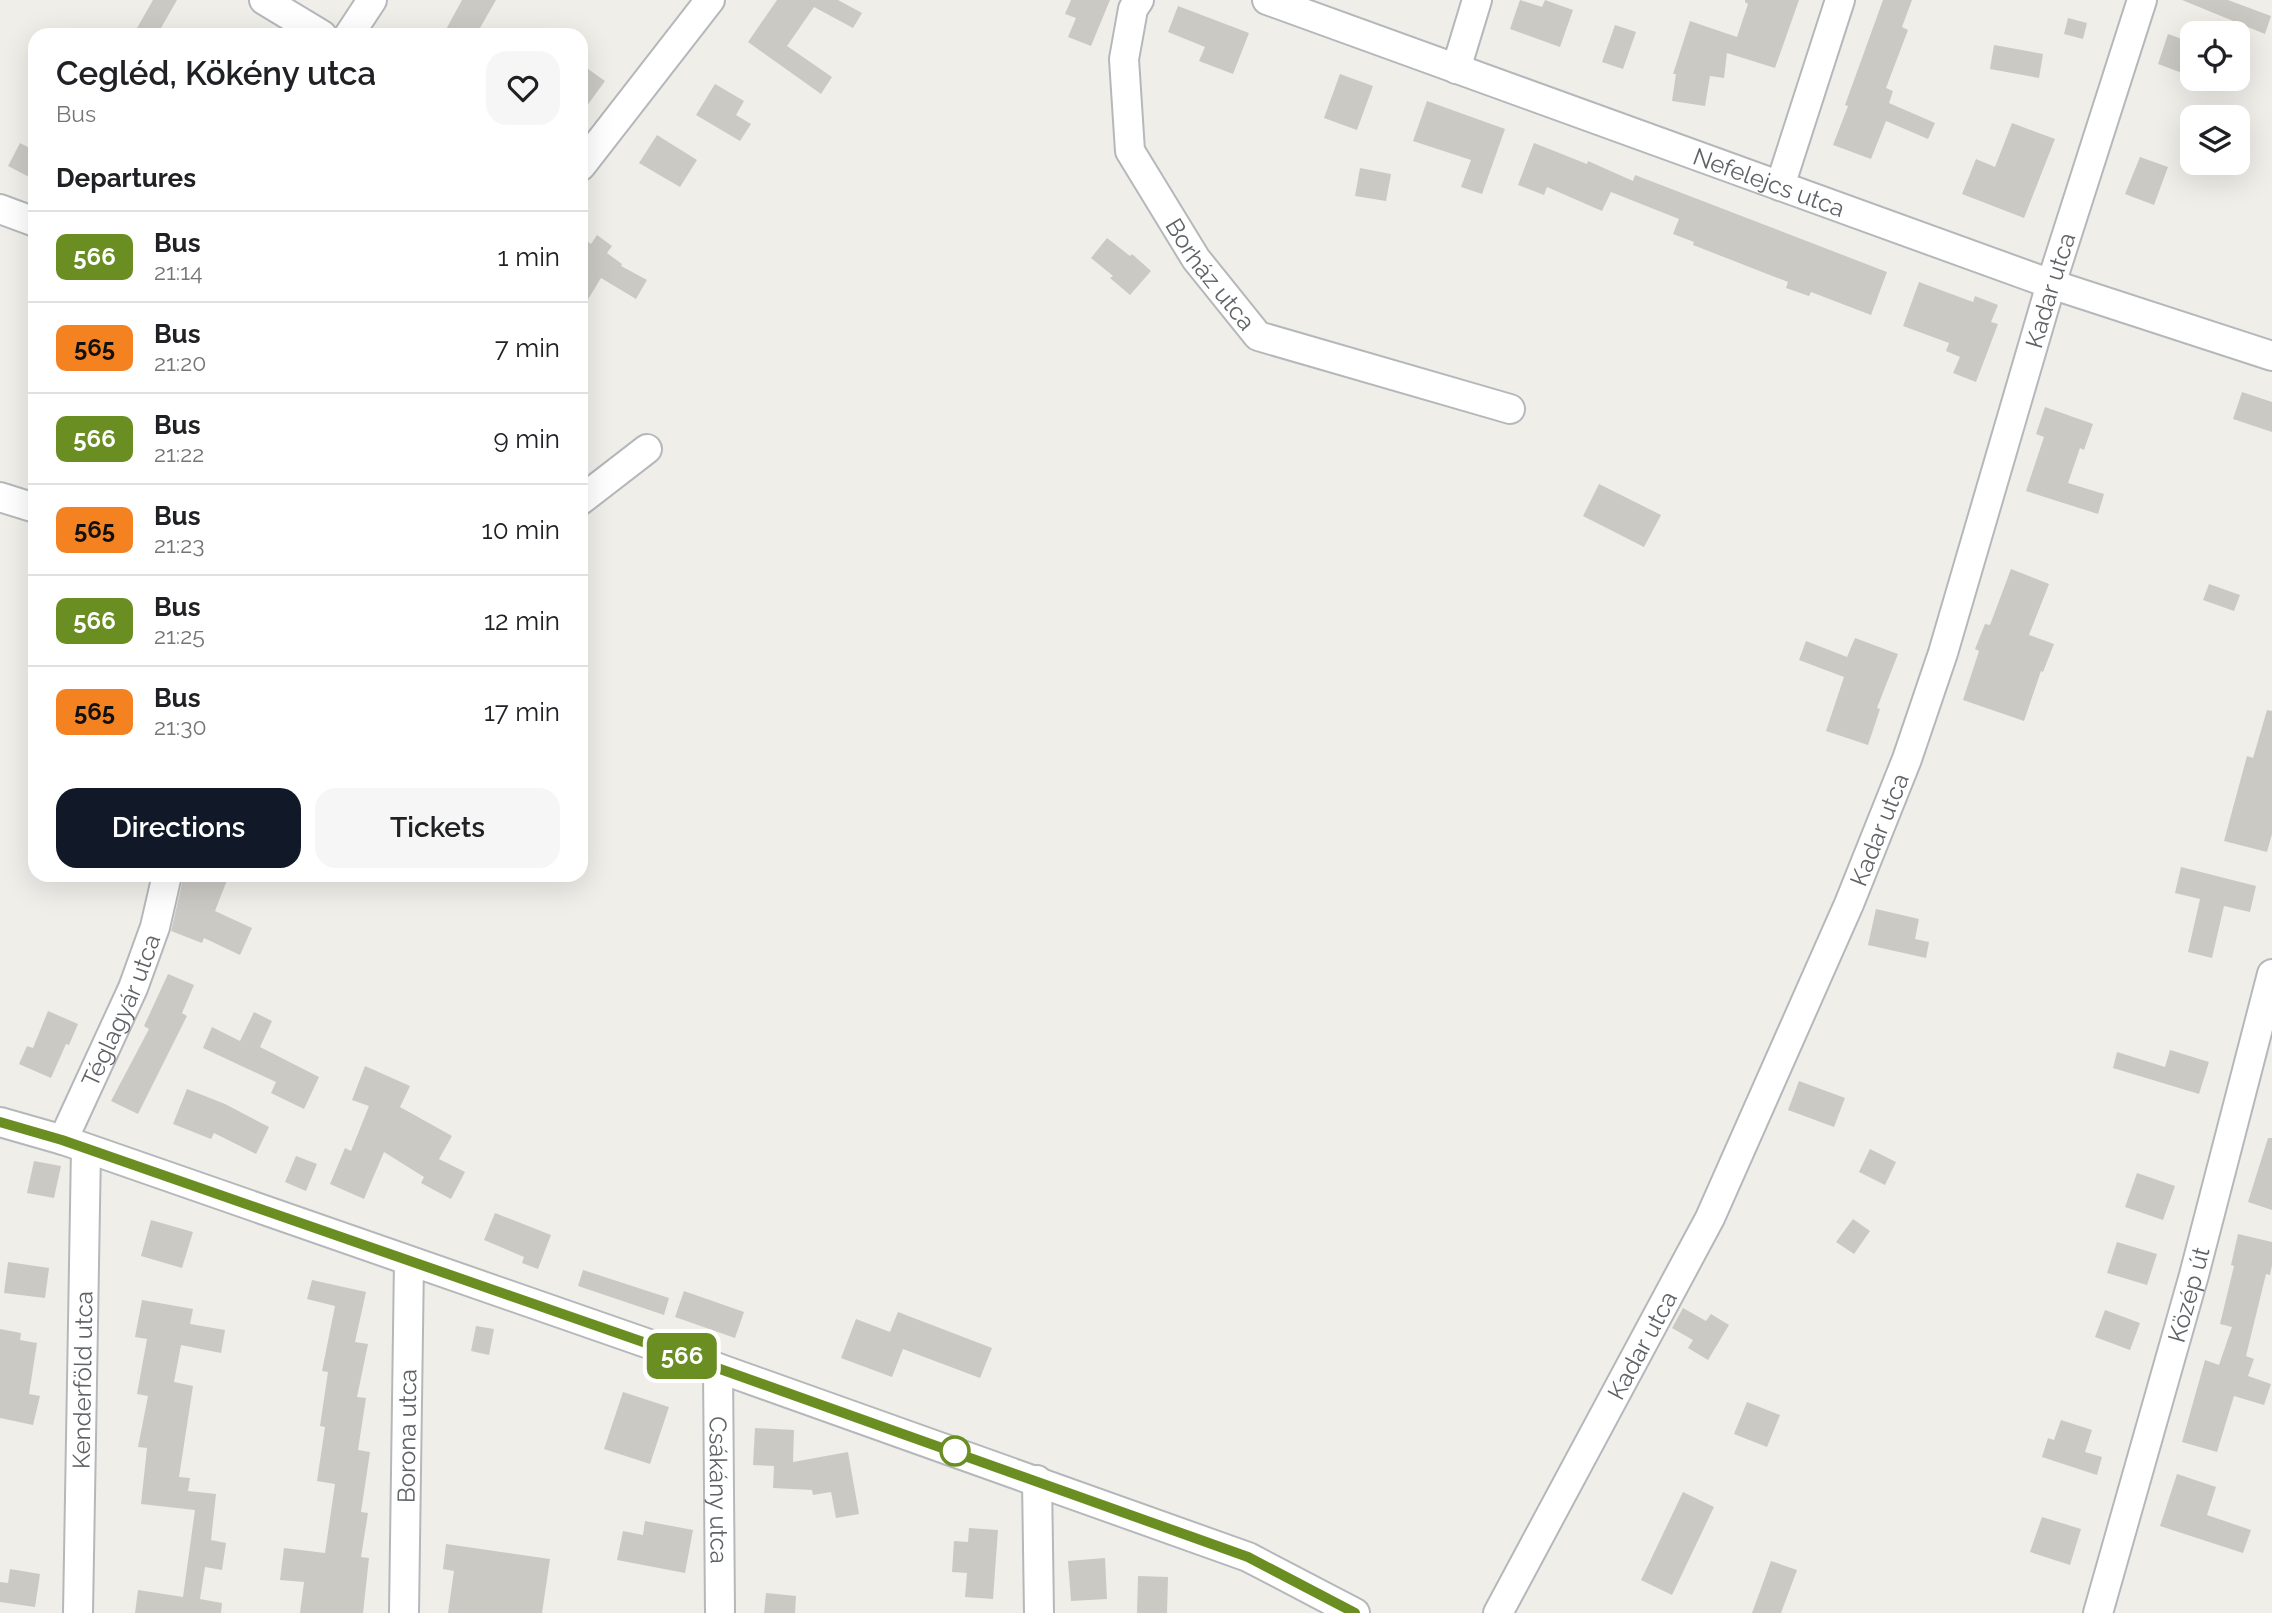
<!DOCTYPE html>
<html lang="en">
<head>
<meta charset="utf-8">
<style>
	body { margin:0; font-family:Raleway,sans-serif; background:#f6f6f6; color:#202124; height:100vh; display:flex; flex-direction:column; font-size:26px; white-space:nowrap }
	* { box-sizing:border-box; margin:0 }
	p { font-size:23px; color:#757577 }
	.icon { flex:none; width:38px; height:38px; fill:none; stroke:currentColor; stroke-width:2; stroke-linecap:round; stroke-linejoin:round }
	.map { position:relative; flex:1; overflow:hidden }
	.sheet { position:absolute; left:28px; top:28px; width:560px; height:854px; display:flex; flex-direction:column; background:#fff; border-radius:21px; box-shadow:0 7px 28px #0002 }
	.sheet>* { flex:none }
	.badge { padding:0 14px; border-radius:10px; font-size:24px; line-height:46px }
	.tools { position:absolute; left:2180px; top:21px; display:grid; gap:14px }
	.tools a { display:grid; place-items:center; width:70px; height:70px; border-radius:14px; background:#fff; box-shadow:0 7px 28px #0002; font-size:35px }
	.map>.badge { position:absolute; translate:-50% -50%; box-shadow:0 0 0 4px #fff }
	h2 { padding:0 28px; font-size:26px; line-height:63px }
	.round { display:grid; place-items:center; flex:none; width:74px; height:74px; border-radius:21px; background:#f6f6f6 }
	.summary { display:flex; align-items:center; justify-content:space-between; height:119px; padding:0 28px }
	h1 { font-size:33px; font-weight:600; line-height:52px }
	.action { display:flex; gap:14px; margin-top:auto; padding:14px 28px }
	.action a { flex:1; height:80px; border-radius:21px; background:#111827; color:#fff; font-size:28px; font-weight:600; line-height:80px; text-align:center }
	.action a+a { background:#f6f6f6; color:#202124 }
	ul { padding:0; list-style:none }
	li { display:flex; align-items:center; gap:21px; height:91px; padding:0 28px; border-top:2px solid #e0e0e0 }
	li div { flex:1 }
	li b { display:block; font-size:26px }
	li em { font-style:normal }
	li .badge { min-width:77px; font-weight:700; text-align:center }
	.map>svg:first-child { display:block }
	.building { fill:#cbc9c4 }
	.lines { fill:none; stroke-linecap:round; stroke-linejoin:round }
	.minor-casing { stroke:#b5b8bb; stroke-width:32 }
	.minor { stroke:#fff; stroke-width:28 }
	.line-casing { stroke:#fff; stroke-width:16 }
	.line { stroke:#6b8e23; stroke-width:10 }
	.stop-dot { fill:#fff; stroke:#6b8e23; stroke-width:3.5 }
	.labels { text-anchor:middle; dominant-baseline:central; stroke-width:5; stroke-linejoin:round; paint-order:stroke }
	.street-label { font-size:24px; fill:#606366; stroke:#fff }
</style>
</head>
<body>
<div class="map">
<svg width="2272" height="1613" viewBox="0 0 2272 1613">
	<rect width="100%" height="100%" fill="#f0eee9"/>
	<!-- building -->
	<path class="building" d="M 153,0 L 177,0 L 157,35 L 133,35 Z
		M 462,0 L 496,0 L 476,35 L 443,35 Z
		M 777,0 L 838,0 L 862,13 L 853,28 L 814,7 L 787,46 L 832,77 L 821,94 L 748,42 Z
		M 1071,0 L 1110,0 L 1091,46 L 1068,37 L 1076,18 L 1065,14 Z
		M 1520,0 L 1542,7 L 1545,0 L 1573,10 L 1560,47 L 1510,29 Z
		M 1745,0 L 1799,0 L 1775,68 L 1727,53 L 1724,78 L 1710,76 L 1705,106 L 1672,101 L 1676,74 L 1673,74 L 1690,21 L 1737,37 L 1748,4 L 1745,2 Z
		M 1883,0 L 1912,0 L 1902,27 L 1908,30 L 1886,88 L 1893,91 L 1889,103 L 1935,123 L 1928,139 L 1886,121 L 1871,159 L 1833,145 L 1848,106 L 1845,105 Z
		M 2182,0 L 2228,0 L 2271,16 L 2265,34 Z
		M 1178,6 L 1249,33 L 1233,74 L 1199,61 L 1205,47 L 1168,32 Z
		M 2068,18 L 2087,23 L 2083,39 L 2064,34 Z
		M 1615,25 L 1636,32 L 1623,69 L 1602,62 Z
		M 2168,34 L 2193,43 L 2193,77 L 2158,64 Z
		M 1994,45 L 2043,54 L 2039,78 L 1990,69 Z
		M 581,64 L 605,81 L 581,114 Z
		M 1340,74 L 1373,86 L 1357,130 L 1324,118 Z
		M 715,84 L 744,101 L 736,115 L 751,124 L 740,141 L 696,115 Z
		M 1427,101 L 1505,129 L 1482,194 L 1461,187 L 1471,160 L 1413,141 Z
		M 2012,123 L 2055,139 L 2024,218 L 1962,194 L 1976,159 L 1995,167 Z
		M 657,135 L 697,160 L 680,187 L 639,163 Z
		M 20,143 L 35,151 L 35,180 L 8,166 Z
		M 1534,143 L 1587,164 L 1588,161 L 1633,181 L 1635,175 L 1887,272 L 1871,315 L 1811,292 L 1809,296 L 1786,288 L 1788,282 L 1693,245 L 1694,242 L 1673,234 L 1679,219 L 1611,192 L 1602,211 L 1547,187 L 1544,195 L 1518,185 Z
		M 2140,157 L 2168,167 L 2154,205 L 2125,194 Z
		M 1360,168 L 1391,174 L 1386,201 L 1355,196 Z
		M 597,235 L 612,246 L 607,253 L 622,264 L 621,266 L 647,280 L 636,299 L 601,278 L 581,311 L 581,237 L 591,244 Z
		M 1107,238 L 1130,256 L 1132,254 L 1151,271 L 1130,295 L 1110,278 L 1113,276 L 1091,258 Z
		M 1919,282 L 1973,302 L 1975,296 L 1998,305 L 1991,322 L 1998,324 L 1976,382 L 1953,373 L 1960,357 L 1946,351 L 1949,343 L 1903,326 Z
		M 2242,392 L 2272,402 L 2272,432 L 2233,419 Z
		M 2045,407 L 2093,424 L 2084,450 L 2080,448 L 2068,483 L 2104,494 L 2098,514 L 2026,491 L 2044,437 L 2036,434 Z
		M 1599,484 L 1661,515 L 1644,547 L 1583,516 Z
		M 2011,569 L 2049,584 L 2029,635 L 2054,644 L 2043,672 L 2041,671 L 2024,721 L 1963,700 L 1979,651 L 1975,649 L 1985,624 L 1990,625 Z
		M 2209,584 L 2240,595 L 2234,611 L 2203,600 Z
		M 1855,638 L 1898,654 L 1877,708 L 1880,709 L 1868,745 L 1826,731 L 1844,677 L 1799,660 L 1806,641 L 1847,657 Z
		M 2267,710 L 2272,711 L 2272,834 L 2267,852 L 2224,841 L 2247,756 L 2253,758 Z
		M 2181,867 L 2256,886 L 2250,912 L 2224,906 L 2212,958 L 2188,952 L 2200,899 L 2175,893 Z
		M 184,875 L 229,875 L 215,911 L 252,928 L 240,955 L 204,938 L 202,943 L 171,931 Z
		M 1876,909 L 1919,919 L 1915,939 L 1929,942 L 1926,958 L 1868,945 Z
		M 168,974 L 194,985 L 182,1013 L 187,1016 L 138,1114 L 111,1101 L 149,1029 L 144,1026 Z
		M 48,1011 L 78,1024 L 69,1045 L 66,1044 L 51,1078 L 19,1064 L 27,1046 L 33,1048 Z
		M 254,1012 L 272,1021 L 260,1047 L 319,1077 L 304,1109 L 271,1093 L 276,1082 L 203,1048 L 212,1027 L 240,1041 Z
		M 2170,1050 L 2209,1062 L 2199,1094 L 2113,1068 L 2117,1052 L 2165,1067 Z
		M 365,1066 L 410,1086 L 400,1107 L 452,1136 L 439,1159 L 465,1172 L 451,1199 L 421,1183 L 424,1177 L 384,1152 L 364,1199 L 330,1184 L 345,1148 L 351,1151 L 369,1106 L 352,1100 Z
		M 1799,1081 L 1845,1098 L 1834,1127 L 1788,1110 Z
		M 187,1089 L 225,1104 L 269,1127 L 256,1154 L 214,1133 L 211,1139 L 173,1124 Z
		M 2268,1138 L 2272,1138 L 2272,1210 L 2248,1202 Z
		M 1870,1149 L 1896,1162 L 1885,1185 L 1859,1172 Z
		M 296,1156 L 317,1164 L 306,1191 L 285,1182 Z
		M 34,1161 L 61,1166 L 54,1198 L 27,1193 Z
		M 2137,1173 L 2175,1186 L 2163,1220 L 2125,1207 Z
		M 495,1213 L 551,1235 L 538,1269 L 522,1263 L 524,1257 L 484,1240 Z
		M 1853,1219 L 1870,1231 L 1854,1254 L 1836,1242 Z
		M 151,1220 L 193,1232 L 182,1268 L 141,1256 Z
		M 2238,1234 L 2272,1242 L 2272,1265 L 2270,1275 L 2266,1274 L 2246,1356 L 2254,1359 L 2248,1376 L 2271,1384 L 2264,1405 L 2234,1396 L 2217,1452 L 2182,1442 L 2205,1360 L 2219,1365 L 2232,1327 L 2220,1324 L 2234,1266 L 2231,1265 Z
		M 2117,1242 L 2157,1254 L 2147,1285 L 2107,1273 Z
		M 8,1262 L 49,1268 L 45,1298 L 4,1293 Z
		M 583,1270 L 669,1298 L 664,1315 L 578,1286 Z
		M 312,1280 L 366,1292 L 355,1342 L 368,1344 L 357,1397 L 366,1398 L 358,1450 L 370,1452 L 361,1512 L 368,1513 L 361,1557 L 369,1558 L 363,1613 L 300,1613 L 304,1582 L 280,1580 L 284,1548 L 325,1553 L 335,1484 L 317,1481 L 325,1427 L 320,1426 L 328,1372 L 322,1371 L 335,1306 L 307,1299 Z
		M 684,1291 L 744,1312 L 735,1338 L 675,1317 Z
		M 142,1300 L 193,1309 L 190,1324 L 225,1330 L 221,1353 L 181,1345 L 174,1382 L 193,1386 L 179,1477 L 190,1478 L 188,1491 L 216,1494 L 211,1540 L 226,1543 L 222,1570 L 205,1567 L 200,1599 L 222,1603 L 221,1613 L 135,1613 L 138,1590 L 183,1597 L 195,1510 L 141,1504 L 147,1448 L 138,1447 L 148,1396 L 137,1394 L 147,1339 L 135,1337 Z
		M 1683,1308 L 1706,1321 L 1711,1314 L 1729,1325 L 1708,1360 L 1688,1348 L 1693,1340 L 1672,1328 Z
		M 2105,1310 L 2140,1323 L 2130,1350 L 2095,1337 Z
		M 898,1312 L 992,1348 L 980,1378 L 903,1349 L 892,1377 L 841,1358 L 856,1319 L 890,1332 Z
		M 476,1326 L 494,1329 L 489,1355 L 471,1351 Z
		M 0,1329 L 21,1333 L 20,1340 L 37,1343 L 29,1394 L 40,1396 L 33,1425 L 0,1418 Z
		M 623,1392 L 669,1407 L 650,1464 L 604,1449 Z
		M 1747,1402 L 1780,1415 L 1767,1447 L 1734,1434 Z
		M 2061,1420 L 2092,1430 L 2085,1452 L 2102,1457 L 2097,1475 L 2042,1457 L 2048,1438 L 2054,1440 Z
		M 755,1428 L 794,1430 L 793,1462 L 848,1452 L 859,1514 L 836,1518 L 831,1492 L 813,1495 L 812,1490 L 773,1488 L 774,1466 L 753,1465 Z
		M 2177,1474 L 2216,1487 L 2207,1515 L 2251,1530 L 2243,1553 L 2160,1526 Z
		M 1683,1492 L 1714,1507 L 1672,1595 L 1641,1580 Z
		M 2042,1517 L 2081,1529 L 2070,1565 L 2030,1552 Z
		M 645,1521 L 693,1530 L 685,1573 L 617,1560 L 623,1531 L 643,1535 Z
		M 969,1528 L 998,1530 L 993,1599 L 965,1597 L 967,1573 L 952,1572 L 954,1541 L 968,1542 Z
		M 446,1544 L 550,1559 L 542,1613 L 448,1613 L 454,1571 L 443,1569 Z
		M 1105,1558 L 1107,1599 L 1071,1601 L 1068,1561 Z
		M 1771,1561 L 1797,1570 L 1781,1613 L 1752,1613 Z
		M 10,1569 L 40,1574 L 35,1607 L 0,1602 L 0,1582 L 8,1583 Z
		M 1138,1576 L 1168,1577 L 1167,1613 L 1137,1613 Z
		M 766,1593 L 796,1596 L 795,1613 L 764,1613 Z"/>
	<g class="lines">
		<defs>
			<g id="minor">
				<path d="M 264,0 L 322,35"/>
				<path id="s1" d="M 1139,0 L 1133,9 L 1124,59 L 1130,151 L 1196,259 L 1258,336 L 1510,409"/>
				<path id="s2" d="M 1267,0 L 2051,284 L 2272,356"/>
				<path d="M 349,35 L 372,0"/>
				<path d="M 1456,69 L 1477,0"/>
				<path d="M 581,166 L 710,0"/>
				<path d="M 1780,186 L 1840,0"/>
				<path d="M 0,209 L 35,222"/>
				<path d="M 0,497 L 35,508"/>
				<path d="M 581,500 L 647,449"/>
				<path d="M 0,1122 L 63,1140 L 718,1368 L 1248,1557 L 1355,1613"/>
				<path id="s3" d="M 63,1140 L 133,988 L 155,927 L 167,875"/>
				<path id="s4" d="M 718,1368 L 720,1613"/>
				<path d="M 1037,1480 L 1039,1613"/>
				<path id="s5" d="M 78,1613 L 86,1149"/>
				<path id="s6" d="M 404,1613 L 409,1261"/>
				<path id="s7" d="M 1498,1613 L 1710,1218 L 1849,904 L 1907,759 L 1943,653 L 2051,284 L 2142,0"/>
				<path id="s8" d="M 2098,1613 L 2194,1275 L 2272,974"/>
			</g>
		</defs>
		<!-- minor casing -->
		<use href="#minor" class="minor-casing"/>
		<!-- minor -->
		<use href="#minor" class="minor"/>
	</g>
	<g class="lines">
		<defs>
			<path id="line" d="M 0,1122 L 62,1140 L 692,1359 L 1195,1538 L 1248,1557 L 1355,1613"/>
		</defs>
		<!-- line casing -->
		<use href="#line" class="line-casing"/>
		<!-- line -->
		<use href="#line" class="line"/>
	</g>
	<!-- markers -->
	<circle class="stop-dot" cx="955" cy="1451" r="14"/>
	<g class="labels">
		<!-- street labels -->
		<g class="street-label">
			<text stroke="none"><textPath href="#s2" startOffset="534">Nefelejcs utca</textPath></text>
			<text stroke="none"><textPath href="#s1" startOffset="301">Borház utca</textPath></text>
			<text stroke="none"><textPath href="#s7" startOffset="1438">Kadar utca</textPath></text>
			<text stroke="none"><textPath href="#s7" startOffset="872">Kadar utca</textPath></text>
			<text stroke="none"><textPath href="#s3" startOffset="142">Téglagyár utca</textPath></text>
			<text stroke="none"><textPath href="#s8" startOffset="331">Közép út</textPath></text>
			<text stroke="none"><textPath href="#s7" startOffset="304">Kadar utca</textPath></text>
			<text stroke="none"><textPath href="#s5" startOffset="233">Kenderföld utca</textPath></text>
			<text stroke="none"><textPath href="#s6" startOffset="177">Borona utca</textPath></text>
			<text stroke="none"><textPath href="#s4" startOffset="122">Csákány utca</textPath></text>
		</g>
	</g>
</svg>
<div class="tools">
<a><svg class="icon" aria-label="locate" viewBox="0 0 24 24"><circle cx="12" cy="12" r="6"/><path d="M12 2v4M12 18v4M2 12h4M18 12h4"/></svg></a>
<a><svg class="icon" aria-label="layers" viewBox="0 0 24 24"><path d="M12 4l9 5-9 5-9-5zM3 14l9 5 9-5"/></svg></a>
</div>
<b class="badge" style="left:682px;top:1356px;background:#6b8e23;color:#fff">566</b>
<section class="sheet">
<div class="summary"><div><h1>Cegléd, Kökény utca</h1><p>Bus</p></div><a class="round"><svg class="icon" aria-label="heart" viewBox="0 0 24 24"><path d="M12 20l-8-8c-3-5 5-10 8-4 3-6 11-1 8 4z"/></svg></a></div>
<h2>Departures</h2>
<ul>
<li><span class="badge" style="background:#6b8e23;color:#fff">566</span><div><b>Bus</b><p>21:14</p></div><em>1 min</em></li>
<li><span class="badge" style="background:#f58220;color:#111">565</span><div><b>Bus</b><p>21:20</p></div><em>7 min</em></li>
<li><span class="badge" style="background:#6b8e23;color:#fff">566</span><div><b>Bus</b><p>21:22</p></div><em>9 min</em></li>
<li><span class="badge" style="background:#f58220;color:#111">565</span><div><b>Bus</b><p>21:23</p></div><em>10 min</em></li>
<li><span class="badge" style="background:#6b8e23;color:#fff">566</span><div><b>Bus</b><p>21:25</p></div><em>12 min</em></li>
<li><span class="badge" style="background:#f58220;color:#111">565</span><div><b>Bus</b><p>21:30</p></div><em>17 min</em></li>
</ul>
<div class="action"><a>Directions</a><a>Tickets</a></div>
</section>
</div>
</body>
</html>
